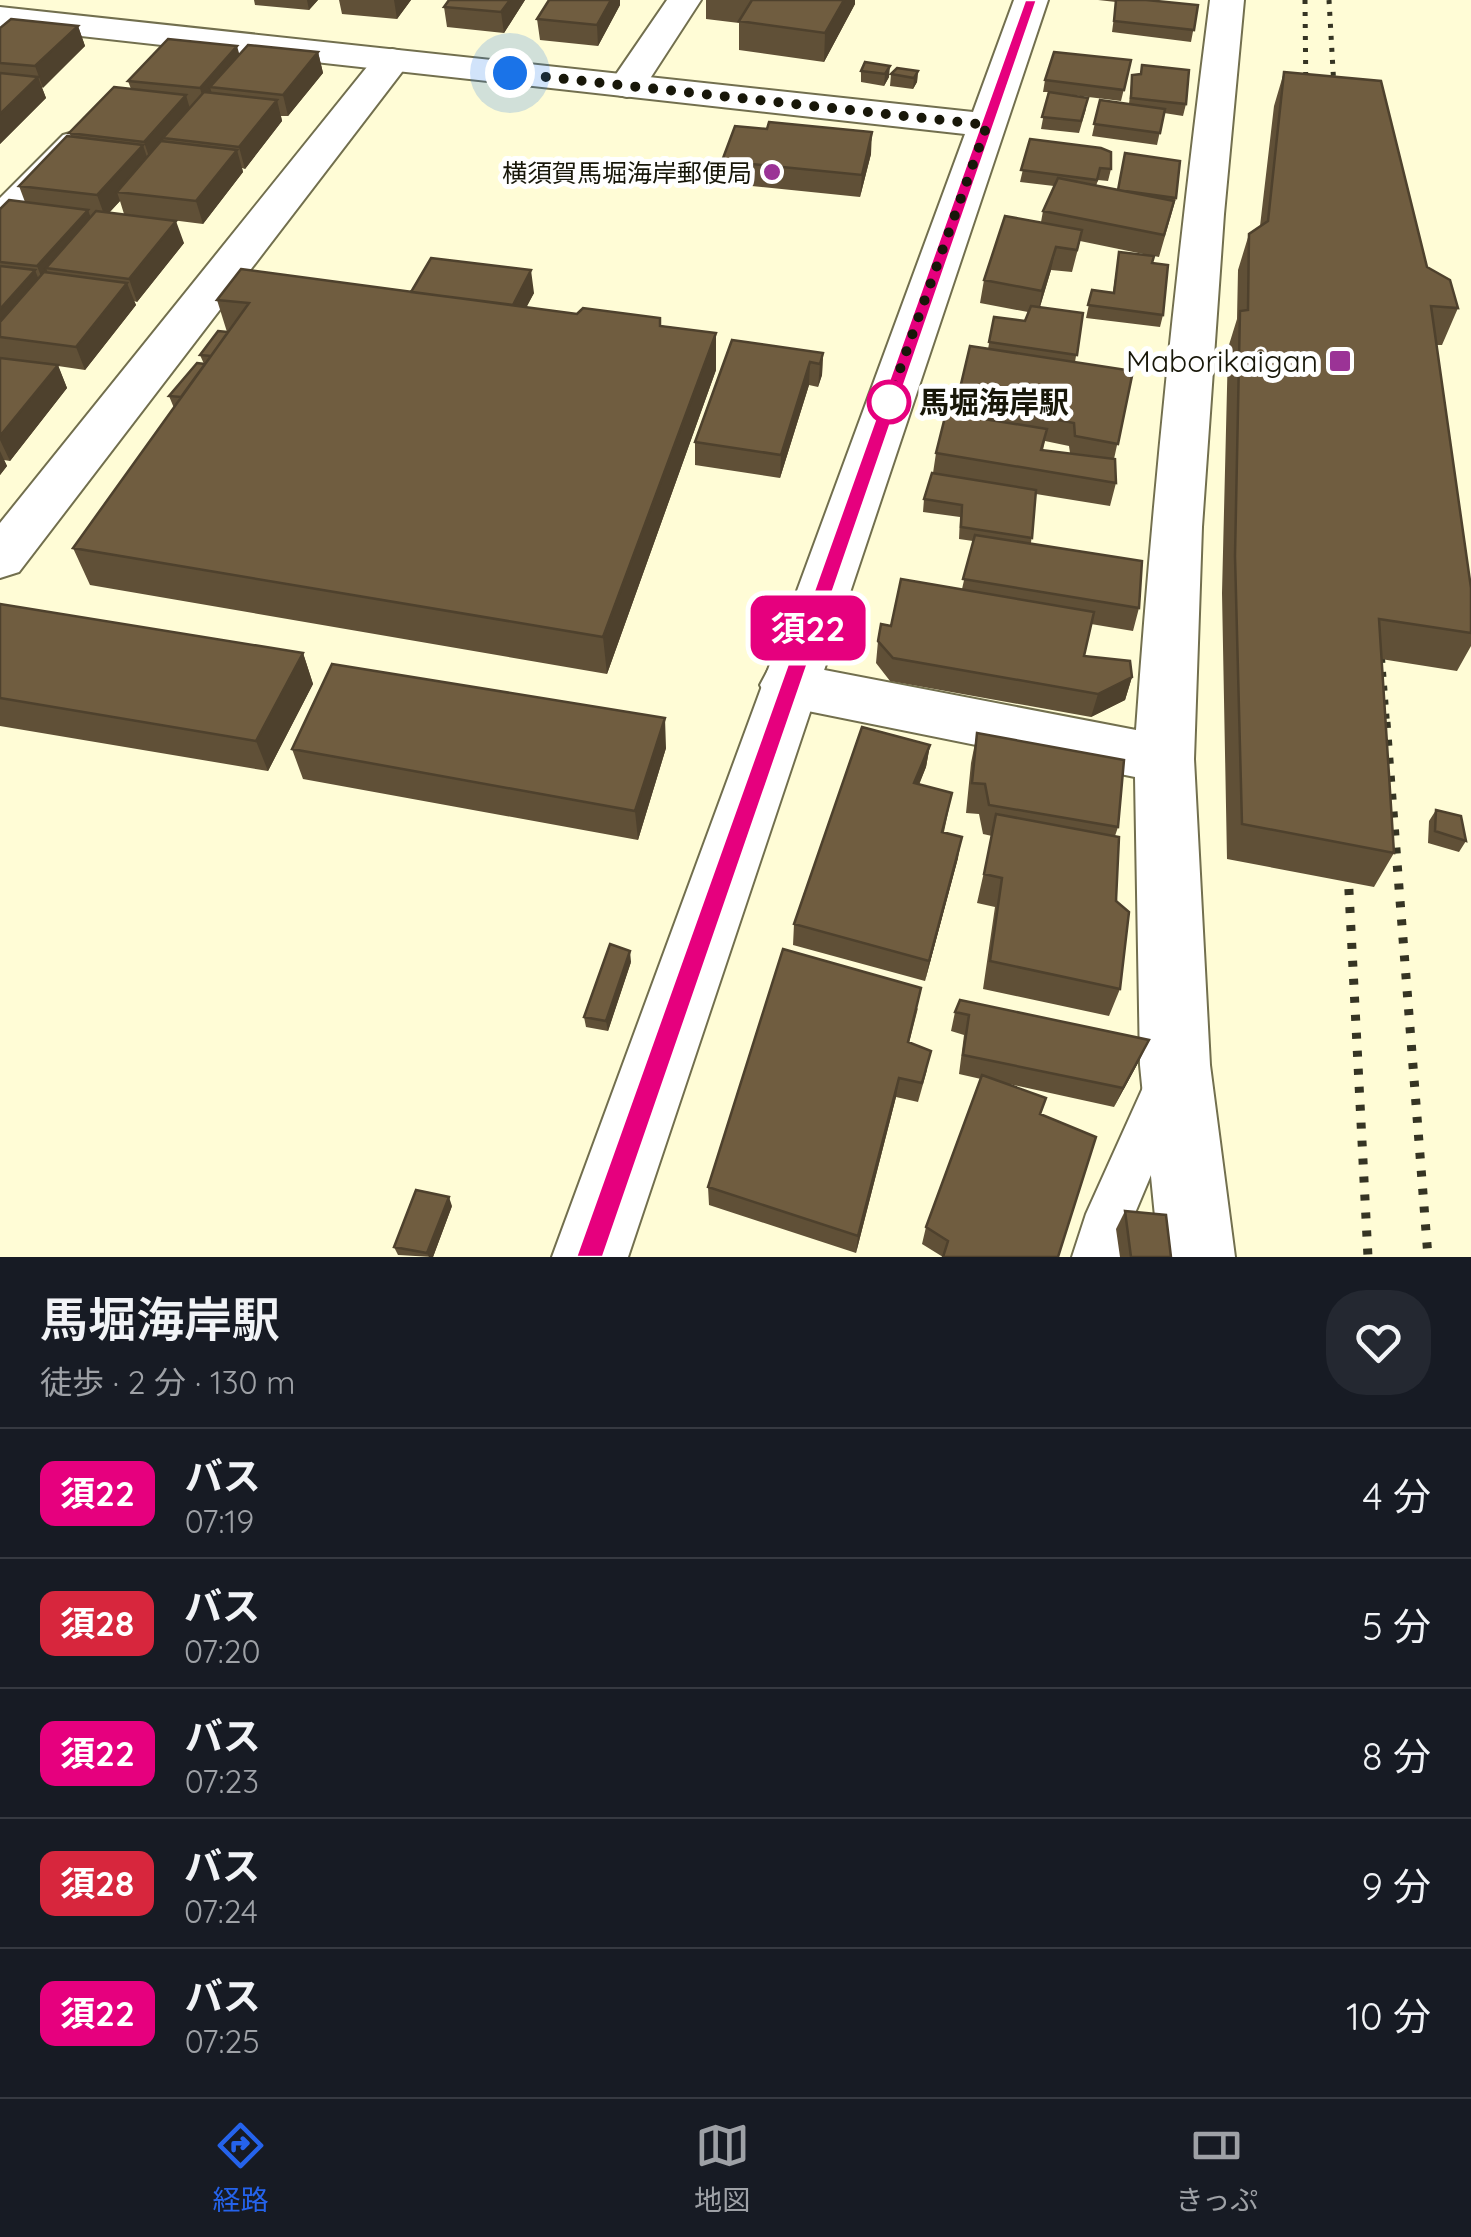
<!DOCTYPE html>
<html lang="ja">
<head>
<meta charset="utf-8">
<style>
	body { margin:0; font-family:Quicksand,"Noto Sans JP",sans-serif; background:#242831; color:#f1f3f6; height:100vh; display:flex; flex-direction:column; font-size:38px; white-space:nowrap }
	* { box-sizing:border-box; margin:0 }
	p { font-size:32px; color:#9ea1a6 }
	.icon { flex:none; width:55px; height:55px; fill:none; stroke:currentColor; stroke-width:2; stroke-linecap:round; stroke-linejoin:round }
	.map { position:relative; height:1257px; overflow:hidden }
	.panel { display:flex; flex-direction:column; background:#171b24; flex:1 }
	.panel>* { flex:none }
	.badge { padding:0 20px; border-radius:15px; font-size:35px; line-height:65px }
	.you { position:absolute; width:50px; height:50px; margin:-25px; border:8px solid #fff; border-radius:50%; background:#1a73e8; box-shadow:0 0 0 15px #1a73e833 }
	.map>.badge { position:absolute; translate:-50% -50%; box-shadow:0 0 0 5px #fff }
	.round { display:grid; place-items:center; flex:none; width:105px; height:105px; border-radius:40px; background:#242831 }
	.overview { display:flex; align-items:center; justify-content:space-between; height:170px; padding:0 40px }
	h1 { font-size:48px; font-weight:600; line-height:75px }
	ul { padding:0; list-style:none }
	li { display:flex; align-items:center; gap:30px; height:130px; padding:0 40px; border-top:2px solid #363941 }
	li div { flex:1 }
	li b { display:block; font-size:38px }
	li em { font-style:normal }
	li .badge { min-width:110px; font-weight:700; text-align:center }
	.tab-bar { display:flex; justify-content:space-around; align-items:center; height:140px; border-top:2px solid #363941; background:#171b24; font-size:28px; color:#9ea1a6 }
	.tab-bar a { display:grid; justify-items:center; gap:5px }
	.tab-bar .active { color:#2563eb }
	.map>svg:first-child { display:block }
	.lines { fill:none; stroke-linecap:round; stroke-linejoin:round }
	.lane-casing { stroke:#726f4e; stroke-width:4 }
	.street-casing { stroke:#726f4e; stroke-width:4 }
	.secondary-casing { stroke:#726f4e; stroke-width:4 }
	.lane { fill:#fff; fill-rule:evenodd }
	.street { fill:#fff; fill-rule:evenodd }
	.secondary { fill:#fff; fill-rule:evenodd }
	.rail-far2 { stroke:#353423; stroke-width:5; stroke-dasharray:4 8; stroke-linecap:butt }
	.rail-far1 { stroke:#353423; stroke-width:8; stroke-dasharray:5 9; stroke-linecap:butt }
	.rail { stroke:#353423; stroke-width:9; stroke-dasharray:6 12; stroke-linecap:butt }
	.wall { fill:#605037; fill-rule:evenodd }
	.shaded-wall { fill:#4e412d }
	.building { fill:#705d40; stroke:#4e412d; stroke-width:2.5 }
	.line { fill:#e6007e; stroke:#fff; stroke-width:2.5 }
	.walk { stroke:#181709; stroke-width:10; stroke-dasharray:0 18 }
	.poi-dot { fill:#9b3396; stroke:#fff; stroke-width:4 }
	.stop-dot { fill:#fff; stroke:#e6007e; stroke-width:5 }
	.labels { text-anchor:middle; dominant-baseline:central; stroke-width:10; stroke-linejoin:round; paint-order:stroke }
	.far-poi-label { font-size:25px; fill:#181709; stroke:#fff; text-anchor:end }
	.poi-label { font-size:30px; fill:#181709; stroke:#fff; text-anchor:end }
	.stop-label { font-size:30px; font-weight:bold; fill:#181709; stroke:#fff; text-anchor:start }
</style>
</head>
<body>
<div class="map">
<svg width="1471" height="1257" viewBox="0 0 1471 1257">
	<rect width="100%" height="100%" fill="#fffcd6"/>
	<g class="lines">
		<defs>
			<path id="lane" d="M 1166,1066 L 1182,1072 L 1188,1087 L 1127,1232 L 1120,1257 L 1072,1257 L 1086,1214 L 1150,1072 Z"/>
			<path id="street" d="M 667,0 L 701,0 L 640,94 L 627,97 L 614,94 L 608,86 Z
				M 1210,0 L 1244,0 L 1224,214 L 1202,527 L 1194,759 L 1210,1065 L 1235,1257 L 1159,1257 L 1140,1065 L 1135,777 L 788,707 L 768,700 L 760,685 L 768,670 L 788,663 L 1136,730 C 1153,486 1179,243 1210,0 Z
				M 392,49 L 405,52 L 410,60 L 405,68 L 19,572 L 0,578 L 0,523 L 379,52 Z
				M 77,131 L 91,135 L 96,143 L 91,151 L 15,230 L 0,233 L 0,198 L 63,135 Z"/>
			<path id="secondary" d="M 1014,0 L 1048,0 L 628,1257 L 552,1257 L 965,134 L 0,27 L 0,7 L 973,112 Z"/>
		</defs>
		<!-- lane casing -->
		<use href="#lane" class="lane-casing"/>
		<!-- street casing -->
		<use href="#street" class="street-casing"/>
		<!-- secondary casing -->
		<use href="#secondary" class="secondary-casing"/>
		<!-- lane -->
		<use href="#lane" class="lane"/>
		<!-- street -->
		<use href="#street" class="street"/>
		<!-- secondary -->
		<use href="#secondary" class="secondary"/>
		<!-- rail-far2 -->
		<path class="rail-far2" d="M 1305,0 L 1306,104
			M 1329,0 L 1335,105"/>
		<!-- rail-far1 -->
		<path class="rail-far1" d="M 1381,658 L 1386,724"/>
		<!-- rail -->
		<path class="rail" d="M 1386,722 L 1428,1257
			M 1347,853 L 1368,1257"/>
	</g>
	<!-- wall -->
	<path class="wall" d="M 254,0 L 318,0 L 309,10 L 255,5 Z
		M 339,0 L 411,0 L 397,19 L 342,14 Z
		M 449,0 L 525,0 L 504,33 L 447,27 L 444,7 Z
		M 549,0 L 620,0 L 620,5 L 598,46 L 540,40 L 537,19 Z
		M 706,0 L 855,0 L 855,4 L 824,62 L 739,50 L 739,23 L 706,19 Z
		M 1098,0 L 1146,0 L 1198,5 L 1191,42 L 1112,32 L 1116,2 Z
		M 78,26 L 85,46 L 42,88 L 46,98 L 0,144 L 0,28 Z
		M 318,52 L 323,73 L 288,116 L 281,116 L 282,121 L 245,169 L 242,168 L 243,172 L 203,224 L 124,214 L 120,201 L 109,213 L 184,243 L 137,302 L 134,301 L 136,305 L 85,370 L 58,366 L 67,388 L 10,461 L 4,460 L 7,466 L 0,475 L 0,209 L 25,202 L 19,186 L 71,136 L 69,133 L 131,89 L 128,81 L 239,54 Z
		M 1131,60 L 1121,101 L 1064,94 L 1086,109 L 1079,133 L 1041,129 L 1048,92 L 1043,92 L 1045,80 Z
		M 865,62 L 889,77 L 884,86 L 861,82 L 861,71 Z
		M 918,71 L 917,82 L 913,89 L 890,86 L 891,74 Z
		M 1284,72 L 1458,308 L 1442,345 L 1436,345 L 1471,588 L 1471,646 L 1457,671 L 1381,659 L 1394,853 L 1374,887 L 1227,859 L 1222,593 L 1228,348 L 1237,319 L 1238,270 L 1249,234 L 1260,226 L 1274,106 Z
		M 1132,75 L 1186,104 L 1183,116 L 1164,113 L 1157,145 L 1092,136 L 1100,100 L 1129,104 Z
		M 1030,139 L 1111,169 L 1108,181 L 1098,180 L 1096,186 L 1176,198 L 1159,257 L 1154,256 L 1152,263 L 1163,315 L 1160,327 L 1086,318 L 1092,290 L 1113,292 L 1119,252 L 1148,255 L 1080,241 L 1072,272 L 1051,270 L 1040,307 L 1083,313 L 1075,362 L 1133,371 L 1114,459 L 1116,483 L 1110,506 L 1036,494 L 1031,543 L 1139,608 L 1133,631 L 1091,624 L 1084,656 L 1132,677 L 1125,700 L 1091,717 L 890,681 L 876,663 L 878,641 L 891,626 L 962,589 L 973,541 L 959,539 L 960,517 L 923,512 L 924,499 L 933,473 L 936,453 L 955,415 L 957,401 L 988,349 L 994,317 L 1025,321 L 1028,312 L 980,303 L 984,280 L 1041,222 L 1043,211 L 1054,186 L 1020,182 ZM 1045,441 L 1069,446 L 1070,453 L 1043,450 Z
		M 871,154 L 860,197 L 722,183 L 722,161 Z
		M 411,292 L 534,293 L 526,307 L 716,333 L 716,370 L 607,674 L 90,585 L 73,548 L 174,408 L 169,396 L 204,364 L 200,355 L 227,332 L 217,300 Z
		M 823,353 L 822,375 L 818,387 L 809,385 L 780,478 L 695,465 L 695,442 Z
		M 0,604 L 303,653 L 313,684 L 268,771 L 0,726 Z
		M 977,733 L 1118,827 L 1115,836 L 1120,989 L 1109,1016 L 983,989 L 995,907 L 977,903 L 992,836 L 983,834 L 979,814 L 966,813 L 971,763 Z
		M 930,745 L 926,767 L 919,785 L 952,793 L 944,832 L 958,858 L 925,981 L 793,945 L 794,924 Z
		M 666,748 L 638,840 L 303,779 L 292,749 Z
		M 1436,810 L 1466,841 L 1459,852 L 1428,843 L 1429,821 Z
		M 631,962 L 608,1031 L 586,1027 L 584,1017 Z
		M 918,1008 L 909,1043 L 927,1070 L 918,1102 L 896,1097 L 856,1253 L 709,1205 L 708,1187 Z
		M 955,1012 L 1140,1059 L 1114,1107 L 1009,1084 L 943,1257 L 922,1244 L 926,1227 L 981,1079 L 959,1074 L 964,1035 L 951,1031 Z
		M 452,1206 L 433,1257 L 398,1255 L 394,1247 Z
		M 1125,1211 L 1171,1257 L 1120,1257 L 1116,1229 Z"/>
	<!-- shaded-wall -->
	<path class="shaded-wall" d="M 307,0 L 318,0 L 309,10 Z
		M 394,0 L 411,0 L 397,19 Z
		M 510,0 L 525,0 L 504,33 L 501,12 Z
		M 611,0 L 620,0 L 620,5 L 598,46 L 597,25 Z
		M 844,0 L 855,0 L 855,4 L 824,62 L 825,33 Z
		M 78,26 L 85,46 L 43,88 L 35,66 Z
		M 237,46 L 243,67 L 210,87 L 214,100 L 206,110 L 200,88 Z
		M 318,52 L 323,73 L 288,116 L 283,95 Z
		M 890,66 L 889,77 L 884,86 L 885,74 Z
		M 918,71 L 917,82 L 913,89 L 914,78 Z
		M 38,77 L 46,98 L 0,144 L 0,114 Z
		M 186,95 L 192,116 L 163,138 L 166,147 L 151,163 L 144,142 Z
		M 277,100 L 282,121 L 245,169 L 239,147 Z
		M 872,132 L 871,154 L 860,197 L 862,175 Z
		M 143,145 L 150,166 L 117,192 L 120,201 L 105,217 L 97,195 Z
		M 237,150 L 243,172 L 203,224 L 196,201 Z
		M 88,210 L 96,232 L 46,268 L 52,283 L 46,289 L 37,266 Z
		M 176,221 L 184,243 L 137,302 L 129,279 Z
		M 1056,247 L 1051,270 L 1038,313 L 1042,291 Z
		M 35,270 L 44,293 L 0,337 L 0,309 Z
		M 531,270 L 534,293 L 512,335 L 509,312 Z
		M 127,283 L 136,305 L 85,370 L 76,347 Z
		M 716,333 L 716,370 L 607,674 L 603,637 Z
		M 823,353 L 822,375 L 818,387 L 820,364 Z
		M 810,362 L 809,385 L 780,478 L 781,455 Z
		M 58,365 L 67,388 L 10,461 L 0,440 L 0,436 Z
		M 0,451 L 7,466 L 0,475 Z
		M 303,653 L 313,684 L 268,771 L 256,741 Z
		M 1132,677 L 1125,700 L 1091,717 L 1098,694 Z
		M 665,718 L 666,748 L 638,840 L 635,811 Z
		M 930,745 L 926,767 L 910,805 L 914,783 Z
		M 962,837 L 958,858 L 925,981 L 929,961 Z
		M 630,951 L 631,962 L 608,1031 L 606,1021 Z
		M 1149,1040 L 1140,1059 L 1114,1107 L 1123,1088 Z
		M 899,1078 L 896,1097 L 856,1253 L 858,1236 Z
		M 449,1197 L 452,1206 L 433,1257 L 429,1257 L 427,1253 Z"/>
	<!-- building -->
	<path class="building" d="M 449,0 L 510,0 L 501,12 L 444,7 Z
		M 549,0 L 611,0 L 597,25 L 537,19 Z
		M 752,0 L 844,0 L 825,33 L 739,21 Z
		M 1116,0 L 1146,0 L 1198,5 L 1194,30 L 1114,21 Z
		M 11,19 L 78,26 L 35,66 L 0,63 L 0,28 Z
		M 168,39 L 237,46 L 200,88 L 128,81 Z
		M 248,45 L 318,52 L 283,95 L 210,87 Z
		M 1054,52 L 1131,60 L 1124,90 L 1045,80 Z
		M 865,62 L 890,66 L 885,74 L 861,71 Z
		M 1142,65 L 1189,70 L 1186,104 L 1131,98 L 1132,75 L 1141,74 Z
		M 897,68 L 918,71 L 914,78 L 891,74 Z
		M 1284,72 L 1381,81 L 1427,267 L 1450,280 L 1458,308 L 1431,306 L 1471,588 L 1471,633 L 1379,619 L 1394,853 L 1242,824 L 1235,556 L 1240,311 L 1248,310 L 1249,234 L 1268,221 Z
		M 0,73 L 38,77 L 0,114 Z
		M 114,87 L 186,95 L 144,142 L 69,133 Z
		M 204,92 L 277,100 L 239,147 L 163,138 Z
		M 1049,92 L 1088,98 L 1081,121 L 1042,117 Z
		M 1100,100 L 1165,109 L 1160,133 L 1094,124 Z
		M 769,122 L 872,132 L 862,175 L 722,161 L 735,126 L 767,129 Z
		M 67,136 L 143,145 L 97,195 L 19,186 Z
		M 1030,139 L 1101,148 L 1111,152 L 1111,169 L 1100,168 L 1097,180 L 1021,170 Z
		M 161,141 L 237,150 L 196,201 L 117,192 Z
		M 1125,153 L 1180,161 L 1176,198 L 1118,190 Z
		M 1058,178 L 1174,201 L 1164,235 L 1043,211 Z
		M 9,200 L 88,210 L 37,266 L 0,262 L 0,209 Z
		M 96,211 L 176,221 L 129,279 L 46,268 Z
		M 1005,216 L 1082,230 L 1077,250 L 1056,247 L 1042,291 L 984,280 Z
		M 1119,252 L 1154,256 L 1152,263 L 1168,265 L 1163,315 L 1088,305 L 1092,290 L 1114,293 Z
		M 431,258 L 531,270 L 513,305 L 411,292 Z
		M 0,266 L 35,270 L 0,309 Z
		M 241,269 L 577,314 L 583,308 L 660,318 L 660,326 L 716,333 L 603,637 L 73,548 L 249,303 L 217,300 Z
		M 44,272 L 127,283 L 76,347 L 0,337 L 0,322 Z
		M 1031,306 L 1083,313 L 1077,355 L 989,342 L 994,317 L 1025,321 Z
		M 218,331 L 228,332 L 211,356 L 200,355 Z
		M 732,340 L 823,353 L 820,364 L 810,362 L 781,455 L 695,442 Z
		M 970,346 L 1133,371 L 1118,444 L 1075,436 L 1074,423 L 957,401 Z
		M 0,358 L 58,365 L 0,436 Z
		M 197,363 L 205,364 L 181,397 L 169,396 Z
		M 946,413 L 1047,429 L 1041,450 L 1115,459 L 1116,483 L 936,453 Z
		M 932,473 L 1036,490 L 1032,538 L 961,527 L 962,505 L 924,499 Z
		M 975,535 L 1142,561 L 1139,608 L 963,579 Z
		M 901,579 L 1094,612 L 1084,656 L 1130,661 L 1132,677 L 1098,694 L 893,658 L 878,641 L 881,624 L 891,626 Z
		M 0,604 L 303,653 L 256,741 L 0,698 Z
		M 332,664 L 665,718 L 635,811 L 292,749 Z
		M 862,727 L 930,745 L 914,783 L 952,793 L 942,832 L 962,837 L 929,961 L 794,924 Z
		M 977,733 L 1124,760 L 1118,827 L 989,805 L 985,784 L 972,783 Z
		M 1436,810 L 1461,816 L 1466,841 L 1435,831 Z
		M 996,814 L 1119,837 L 1116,901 L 1129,912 L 1120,989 L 990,961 L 1002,878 L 984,874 Z
		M 610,944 L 630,951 L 606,1021 L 584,1017 Z
		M 783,949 L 921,988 L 908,1042 L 931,1051 L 922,1083 L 899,1078 L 858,1236 L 708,1187 Z
		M 960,1000 L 1149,1040 L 1123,1088 L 963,1055 L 969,1015 L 955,1012 Z
		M 982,1075 L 1046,1098 L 1040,1114 L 1096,1137 L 1058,1257 L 943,1257 L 948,1241 L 926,1227 Z
		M 416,1190 L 449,1197 L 427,1253 L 394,1247 Z
		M 1125,1211 L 1166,1215 L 1171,1257 L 1131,1257 Z"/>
	<!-- line -->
	<path class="line" d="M 1025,0 L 1037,0 L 603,1257 L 576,1257 Z"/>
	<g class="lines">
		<!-- walk -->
		<path class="walk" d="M 510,73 L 987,125 L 883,417 L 889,402"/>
	</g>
	<!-- markers -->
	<g class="poi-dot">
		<circle cx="772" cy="172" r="10"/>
		<rect x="1328" y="349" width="24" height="24" rx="5"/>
	</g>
	<circle class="stop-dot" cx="889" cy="402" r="20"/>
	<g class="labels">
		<!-- far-poi labels -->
		<g class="far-poi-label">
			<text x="752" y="172">横須賀馬堀海岸郵便局</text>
		</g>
		<!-- poi labels -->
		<g class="poi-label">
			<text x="1318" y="361">Maborikaigan</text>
		</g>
		<!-- stop labels -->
		<g class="stop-label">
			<text x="919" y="402">馬堀海岸駅</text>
		</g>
	</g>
</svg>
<div class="you" style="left:510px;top:73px"></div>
<b class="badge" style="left:808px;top:628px;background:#e6007e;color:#fff">須22</b>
</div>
<section class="panel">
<div class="overview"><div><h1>馬堀海岸駅</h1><p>徒歩 · 2 分 · 130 m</p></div><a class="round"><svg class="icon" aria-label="heart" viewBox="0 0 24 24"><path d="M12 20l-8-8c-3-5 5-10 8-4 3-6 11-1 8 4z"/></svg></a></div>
<ul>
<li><span class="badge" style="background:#e6007e;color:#fff">須22</span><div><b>バス</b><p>07:19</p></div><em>4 分</em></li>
<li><span class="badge" style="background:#d7263d;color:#fff">須28</span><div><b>バス</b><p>07:20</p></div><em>5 分</em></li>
<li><span class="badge" style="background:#e6007e;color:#fff">須22</span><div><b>バス</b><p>07:23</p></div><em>8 分</em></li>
<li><span class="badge" style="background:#d7263d;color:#fff">須28</span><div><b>バス</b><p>07:24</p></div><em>9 分</em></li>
<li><span class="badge" style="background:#e6007e;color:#fff">須22</span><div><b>バス</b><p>07:25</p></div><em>10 分</em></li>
</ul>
</section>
<nav class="tab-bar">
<a class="active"><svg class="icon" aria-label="directions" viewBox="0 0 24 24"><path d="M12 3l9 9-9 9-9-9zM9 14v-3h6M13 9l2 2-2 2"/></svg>経路</a>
<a><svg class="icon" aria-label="map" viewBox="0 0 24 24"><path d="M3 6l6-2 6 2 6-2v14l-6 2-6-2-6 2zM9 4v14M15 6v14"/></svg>地図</a>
<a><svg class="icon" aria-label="tickets" viewBox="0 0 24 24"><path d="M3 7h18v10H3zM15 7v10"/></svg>きっぷ</a>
</nav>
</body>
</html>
